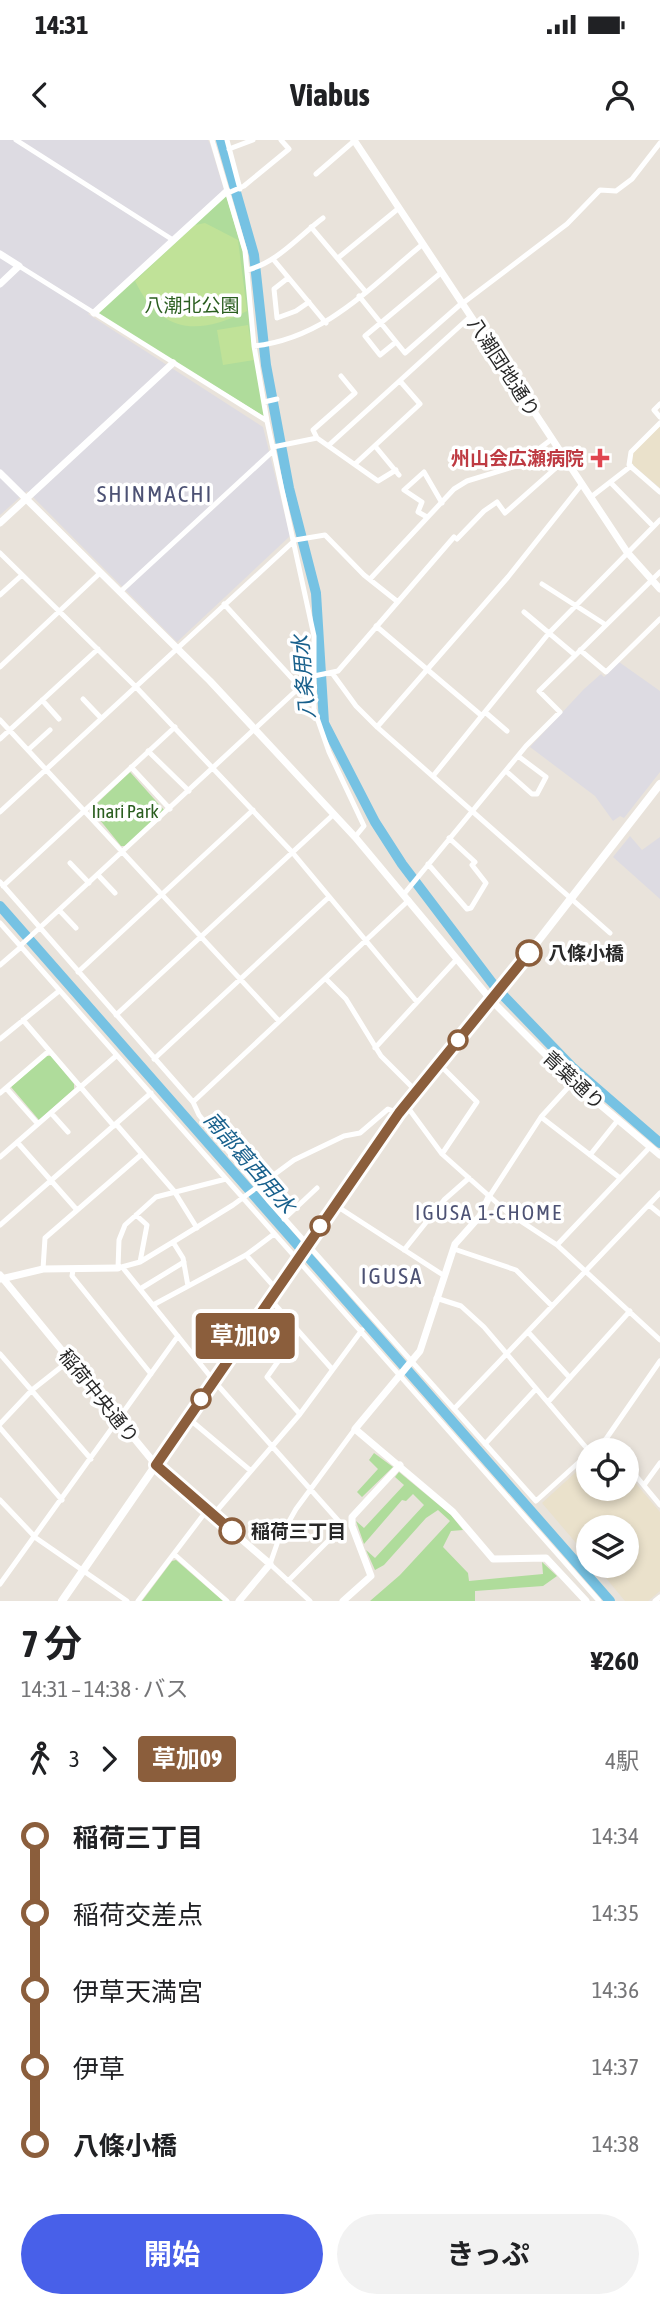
<!DOCTYPE html>
<html lang="ja">
<head>
<meta charset="utf-8">
<style>
	body { margin:0; font-family:"Asap Condensed","Noto Sans JP",sans-serif; background:#f2f2f2; color:#202124; height:100vh; display:flex; flex-direction:column; font-size:26px; white-space:nowrap }
	* { box-sizing:border-box; margin:0 }
	p { font-size:23px; color:#757577 }
	.icon { flex:none; width:38px; height:38px; fill:none; stroke:currentColor; stroke-width:2; stroke-linecap:round; stroke-linejoin:round }
	.map { position:relative; height:1461px; overflow:hidden }
	.panel { display:flex; flex-direction:column; background:#fff; flex:1 }
	.panel>* { flex:none }
	.badge { padding:0 14px; border-radius:5px; font-size:24px; line-height:46px }
	.tools { position:absolute; left:576px; top:1298px; display:grid; gap:14px }
	.tools a { display:grid; place-items:center; width:63px; height:63px; border-radius:50%; background:#fff; box-shadow:0 4px 10px #0003; font-size:35px }
	.map>.badge { position:absolute; translate:-50% -50%; box-shadow:0 0 0 4px #fff }
	.legs { display:flex; align-items:center; gap:10px; height:77px; padding:0 21px; font-size:23px }
	.legs p { margin-inline-start:auto }
	.headline { display:flex; align-items:center; justify-content:space-between; height:119px; padding:0 21px }
	h1 { font-size:38px; font-weight:700; line-height:52px }
	.cta { display:flex; gap:14px; margin-top:auto; padding:14px 21px }
	.cta a { flex:1; height:80px; border-radius:42px; background:#4860e9; color:#fff; font-size:28px; font-weight:700; line-height:80px; text-align:center }
	.cta a+a { background:#f2f2f2; color:#202124 }
	ul { padding:0 21px; list-style:none }
	li { display:flex; align-items:center; gap:24px; height:77px; font-size:26px }
	li i { display:grid; place-items:center; width:10px; height:100%; margin:0 9px; background:currentColor }
	li i::after { content:''; width:18px; height:18px; margin:-9px; border:5px solid; border-radius:50%; background:#fff }
	li p { margin-inline-start:auto }
	li:first-child i { background:linear-gradient(#0000 50%,currentColor 0) }
	li:last-child i { background:linear-gradient(currentColor 50%,#0000 0) }
	.status { display:flex; justify-content:space-between; align-items:center; height:49px; padding:0 35px; background:#fff; direction:ltr }
	.status svg { height:19px; fill:currentColor }
	header { display:flex; justify-content:space-between; align-items:center; height:91px; padding:0 21px; background:#fff; font-size:32px; font-weight:700 }
	.map>svg:first-child { display:block }
	.industrial { fill:#dddbe2 }
	.education { fill:#eae1cb }
	.green { fill:#afdc9b }
	.pitch { fill:#c0e298 }
	.lines { fill:none; stroke-linecap:round; stroke-linejoin:round }
	.river { stroke:#76c2e3; stroke-width:10 }
	.minor { stroke:#fff; stroke-width:5 }
	.tertiary { stroke:#fff; stroke-width:7 }
	.secondary { stroke:#fff; stroke-width:8 }
	.line-1-casing { stroke:#fff; stroke-width:16 }
	.line-1 { stroke:#8b5e3c; stroke-width:10 }
	.health-dot { fill:#e0444e; stroke:#fff; stroke-width:2.5 }
	.stop-1-dot { fill:#fff; stroke:#8b5e3c; stroke-width:3.5 }
	.labels { text-anchor:middle; dominant-baseline:central; stroke-width:7; stroke-linejoin:round; paint-order:stroke }
	.park-label { font-size:19px; fill:#2a5e1f; stroke:#fff }
	.street-label { font-size:19px; fill:#282828; stroke:#fff }
	.health-label { font-size:19px; font-weight:bold; fill:#be3a42; stroke:#fff; text-anchor:end }
	.stop-label { font-size:19px; font-weight:bold; fill:#282828; stroke:#fff; text-anchor:start }
	.water-label { font-size:21px; font-style:italic; fill:#18608c; stroke:#fff }
	.neighbourhood-label { font-size:21px; letter-spacing:2px; fill:#4d5274; stroke:#fff }
	.quarter-label { font-size:23px; letter-spacing:2px; fill:#4d5274; stroke:#fff }
</style>
</head>
<body>
<div class="status"><b>14:31</b><svg viewBox="0 0 49 12"><path d="M0 12V9h3v3zM5 12V6h3v6zM10 12V3h3v9zM15 12V0h3v12zM26 1h20v11H26zM47 4h2v5h-2z"/></svg></div>
<header><svg class="icon" aria-label="back" viewBox="0 0 24 24"><path d="M15 5l-7 7 7 7"/></svg>Viabus<svg class="icon" aria-label="person" viewBox="0 0 24 24"><circle cx="12" cy="8" r="4"/><path d="M4 21q1-7 8-7t8 7"/></svg></header>
<div class="map">
<svg width="660" height="1461" viewBox="0 0 660 1461">
	<rect width="100%" height="100%" fill="#e9e3db"/>
	<!-- industrial -->
	<path class="industrial" d="M 0,0 L 208,0 L 210,4 L 224,50 L 88,174 L 263,287 L 290,396 L 177,502 L 27,351 L 0,375 Z
		M 619,522 L 660,551 L 660,632 L 624,678 L 620,676 L 613,681 L 595,656 L 530,607 L 584,549 L 601,534 L 604,537 Z
		M 630,696 L 642,710 L 660,697 L 660,759 L 613,717 Z"/>
	<!-- education -->
	<path class="education" d="M 660,286 L 660,348 L 632,324 L 633,312 Z
		M 588,1321 L 588,1349 L 626,1349 L 627,1333 L 660,1372 L 660,1451 L 648,1461 L 625,1461 L 596,1426 L 626,1426 L 626,1388 L 588,1388 L 588,1417 L 542,1363 Z"/>
	<!-- green -->
	<path class="green" d="M 226,55 L 243,112 L 265,277 L 96,173 Z
		M 130,632 L 164,670 L 126,706 L 121,706 L 91,669 Z
		M 46,916 L 51,916 L 74,944 L 74,949 L 39,980 L 11,947 Z
		M 374,1313 L 393,1327 L 362,1357 L 357,1352 L 378,1329 L 369,1320 Z
		M 399,1332 L 451,1375 L 463,1390 L 451,1391 L 443,1407 L 468,1433 L 469,1441 L 543,1434 L 542,1422 L 557,1436 L 543,1446 L 475,1451 L 475,1461 L 370,1461 L 400,1435 L 450,1381 L 438,1370 L 426,1378 L 384,1425 L 375,1430 L 366,1410 L 375,1418 L 424,1365 L 413,1354 L 406,1361 L 402,1360 L 364,1404 L 356,1381 L 364,1388 L 404,1345 L 395,1337 Z
		M 176,1420 L 223,1461 L 142,1461 L 172,1421 Z"/>
	<!-- pitch -->
	<path class="pitch" d="M 205,83 L 238,100 L 247,171 C 200,195 161,195 135,141 L 195,85 Z
		M 248,185 L 254,220 L 223,225 L 217,190 Z"/>
	<g class="lines">
		<!-- river -->
		<path class="river" d="M 221,0 L 254,115 L 266,225 L 289,348 L 316,453 L 324,583 L 375,682 L 402,724 L 496,848 L 572,927 L 660,1003
			M 0,766 L 610,1461"/>
		<!-- minor -->
		<path class="minor" d="M 16,0 L 173,100
			M 212,0 L 245,111 L 254,206 L 267,281 L 314,496 L 314,569 L 329,612 L 364,686 L 355,697
			M 227,0 L 240,49
			M 229,9 L 253,0
			M 316,34 L 354,1
			M 228,53 L 244,46 L 289,9 L 281,0
			M 311,87 L 365,151
			M 338,118 L 399,68
			M 273,119 L 326,183
			M 19,126 L 267,281
			M 247,130 C 277,123 299,96 323,78
			M 288,138 L 274,149 L 277,178 L 296,171 L 309,162
			M 359,156 L 405,213 L 462,163
			M 463,163 L 567,84 L 600,50 L 616,51 L 632,39 L 660,3
			M 396,202 L 380,215 L 365,196 L 442,132
			M 254,206 C 326,198 370,147 423,104
			M 264,262 L 277,259
			M 660,264 L 654,270 L 660,277
			M 660,283 L 631,312 L 629,325 L 660,352
			M 317,298 L 313,290 L 355,253 L 341,236
			M 329,305 L 471,176
			M 375,306 L 399,335
			M 273,307 L 317,298 L 378,341 L 396,330
			M 355,324 L 420,264 L 400,241
			M 612,344 L 653,386
			M 591,357 L 631,326
			M 427,377 L 418,372 L 422,362 L 404,350 L 424,332 L 442,363
			M 457,399 L 484,371 L 497,362 L 505,373 L 566,319
			M 0,413 L 135,546 L 292,712 L 417,862
			M 370,439 L 454,349 L 467,341 L 516,326 L 552,299
			M 542,444 L 606,485
			M 120,452 L 273,311
			M 0,455 L 22,435
			M 224,464 L 300,547
			M 524,472 L 575,515
			M 376,486 L 482,576
			M 580,510 L 606,532 L 660,479
			M 0,527 L 100,433
			M 332,533 L 356,566 L 377,587 L 610,793
			M 83,559 L 101,578
			M 42,560 L 59,579
			M 485,572 L 507,591
			M 0,580 L 279,881
			M 377,587 L 508,437 L 582,344
			M 0,599 L 98,509
			M 28,610 L 50,590
			M 148,611 L 189,651
			M 131,627 L 170,669
			M 506,631 L 532,654 L 537,654 L 546,637 L 518,616
			M 433,636 L 549,493 L 660,380
			M 0,672 L 295,400 L 325,395 L 364,435 L 398,462
			M 70,723 L 89,743
			M 428,724 L 467,769 L 471,768 L 486,743 L 472,725 L 475,722 L 449,698
			M 98,735 L 115,753
			M 0,742 L 193,962 L 199,975 L 268,1060 L 536,1361 L 588,1314
			M 3,746 L 175,587
			M 404,754 L 526,606 L 560,572 L 539,551 L 660,432
			M 59,770 L 76,788
			M 0,783 L 599,1461
			M 20,806 L 300,547 L 314,536 L 338,531 L 454,397
			M 0,825 L 21,807
			M 78,832 L 253,670
			M 326,839 L 346,859 L 381,916 L 416,951
			M 116,875 L 334,674
			M 23,880 L 114,986
			M 0,899 L 59,851
			M 375,908 L 457,819
			M 154,919 L 329,757
			M 438,923 L 477,962 L 442,1014
			M 6,948 L 38,984
			M 0,953 L 49,911
			M 193,962 L 409,760
			M 406,965 L 442,1014 L 507,1072 L 557,1105 L 660,1200
			M 51,973 L 68,992
			M 541,977 L 620,1038
			M 116,984 L 174,1051 L 197,1088
			M 17,1002 L 77,1070
			M 590,1015 L 618,980
			M 0,1017 L 116,916
			M 226,1039 L 156,1057 L 125,1085 L 119,1100 L 118,1128 L 140,1122 L 173,1102 L 233,1065 L 294,1020 L 344,996 L 360,993 L 388,969 L 399,973
			M 489,1057 L 541,977 L 573,942
			M 335,1065 L 443,1135
			M 649,1065 L 660,1074
			M 136,1075 L 147,1085 L 140,1122
			M 284,1079 L 317,1048
			M 0,1085 L 151,953
			M 173,1102 L 183,1118 L 188,1146
			M 557,1105 L 650,1007
			M 454,1109 L 516,1130 L 552,1166
			M 404,1110 L 444,1060 L 469,1038
			M 246,1115 L 277,1150
			M 123,1128 L 214,1241 L 343,1386 L 288,1441
			M 43,1129 L 45,1098 L 142,1014
			M 73,1130 L 72,1136 L 151,1234
			M 140,1149 L 184,1122
			M 436,1158 L 461,1166 L 484,1187 L 589,1311
			M 270,1159 L 332,1229
			M 153,1165 L 246,1115 L 274,1094
			M 299,1192 L 267,1237 L 300,1274
			M 528,1192 L 570,1238
			M 0,1214 L 91,1319
			M 548,1262 L 630,1171
			M 454,1269 L 660,1053
			M 188,1278 L 251,1331
			M 0,1284 L 32,1250 L 70,1220
			M 0,1288 L 62,1360
			M 606,1299 L 615,1311
			M 485,1304 L 536,1249
			M 592,1311 L 606,1299 L 660,1221
			M 626,1324 L 660,1365
			M 644,1345 L 660,1323
			M 0,1360 L 36,1398 L 127,1461
			M 213,1375 L 300,1274 L 362,1190
			M 174,1414 L 227,1461
			M 0,1444 L 178,1196
			M 138,1461 L 207,1370
			M 310,1461 L 270,1424 L 278,1401 L 296,1369 L 355,1289
			M 655,1461 L 660,1457"/>
		<!-- tertiary -->
		<path class="tertiary" d="M 354,0 L 627,412 L 660,449
			M 0,114 L 19,126 L 0,144
			M 94,173 L 227,51
			M 0,333 L 210,541 L 355,697 L 492,861 L 573,942 L 660,1015
			M 0,383 L 173,223
			M 489,1057 L 480,1076 L 455,1104 L 420,1211 L 355,1289 L 453,1372 L 493,1419 L 546,1418 L 586,1461
			M 0,1135 L 156,1325 L 270,1424 L 239,1461
			M 1,1139 L 43,1129 L 118,1128
			M 343,1461 L 371,1436 L 352,1386 L 352,1377 L 400,1325"/>
		<!-- secondary -->
		<path class="secondary" d="M 62,1461 L 399,973 L 503,846 L 660,644"/>
	</g>
	<g class="lines">
		<defs>
			<path id="line-1" d="M 232,1391 L 156,1325 L 399,973 L 529,813"/>
		</defs>
		<!-- line-1 casing -->
		<use href="#line-1" class="line-1-casing"/>
		<!-- line-1 -->
		<use href="#line-1" class="line-1"/>
	</g>
	<!-- markers -->
	<path class="health-dot" d="M596.5 307.5h7v7h7v7h-7v7h-7v-7h-7v-7h7z"/>
	<g class="stop-1-dot">
		<circle cx="529" cy="813" r="12"/>
		<circle cx="458" cy="900" r="9"/>
		<circle cx="320" cy="1086" r="9"/>
		<circle cx="201" cy="1259" r="9"/>
		<circle cx="232" cy="1391" r="12"/>
	</g>
	<g class="labels">
		<!-- park labels -->
		<g class="park-label">
			<text x="192" y="165">八潮北公園</text>
			<text x="125" y="671">Inari Park</text>
		</g>
		<!-- street labels -->
		<g class="street-label">
			<text transform="translate(504 227) rotate(57)">八潮団地通り</text>
			<text transform="translate(574 940) rotate(43)">青葉通り</text>
			<text transform="translate(99 1256) rotate(51)">稲荷中央通り</text>
		</g>
		<!-- health labels -->
		<g class="health-label">
			<text x="584" y="318">州山会広瀬病院</text>
		</g>
		<!-- stop labels -->
		<g class="stop-label">
			<text x="548" y="813">八條小橋</text>
			<text x="251" y="1391">稲荷三丁目</text>
		</g>
		<!-- water labels -->
		<g class="water-label">
			<text transform="translate(303 537) rotate(-95)">八条用水</text>
			<text transform="translate(250 1022) rotate(49)">南部葛西用水</text>
		</g>
		<!-- neighbourhood labels -->
		<g class="neighbourhood-label">
			<text x="489" y="1072">IGUSA 1-CHOME</text>
		</g>
		<!-- quarter labels -->
		<g class="quarter-label">
			<text x="155" y="354">SHINMACHI</text>
			<text x="392" y="1136">IGUSA</text>
		</g>
	</g>
</svg>
<div class="tools">
<a><svg class="icon" aria-label="locate" viewBox="0 0 24 24"><circle cx="12" cy="12" r="6"/><path d="M12 2v4M12 18v4M2 12h4M18 12h4"/></svg></a>
<a><svg class="icon" aria-label="layers" viewBox="0 0 24 24"><path d="M12 4l9 5-9 5-9-5zM3 14l9 5 9-5"/></svg></a>
</div>
<b class="badge" style="left:245px;top:1196px;background:#8b5e3c;color:#fff">草加09</b>
</div>
<section class="panel">
<div class="headline"><div><h1>7 分</h1><p>14:31 – 14:38 · バス</p></div><b>¥260</b></div>
<div class="legs"><svg class="icon" aria-label="walk" viewBox="0 0 24 24"><circle cx="13" cy="4" r="2"/><path d="M13 8l-2 6 4 7M11 14l-3 7M7 12l3-4h3l4 4"/></svg>3<svg class="icon" aria-label="forward" viewBox="0 0 24 24"><path d="M9 5l7 7-7 7"/></svg><b class="badge" style="background:#8b5e3c;color:#fff">草加09</b><p>4駅</p></div>
<ul>
<li><i style="color:#8b5e3c"></i><b>稲荷三丁目</b><p>14:34</p></li>
<li><i style="color:#8b5e3c"></i><span>稲荷交差点</span><p>14:35</p></li>
<li><i style="color:#8b5e3c"></i><span>伊草天満宮</span><p>14:36</p></li>
<li><i style="color:#8b5e3c"></i><span>伊草</span><p>14:37</p></li>
<li><i style="color:#8b5e3c"></i><b>八條小橋</b><p>14:38</p></li>
</ul>
<div class="cta"><a>開始</a><a>きっぷ</a></div>
</section>
</body>
</html>
